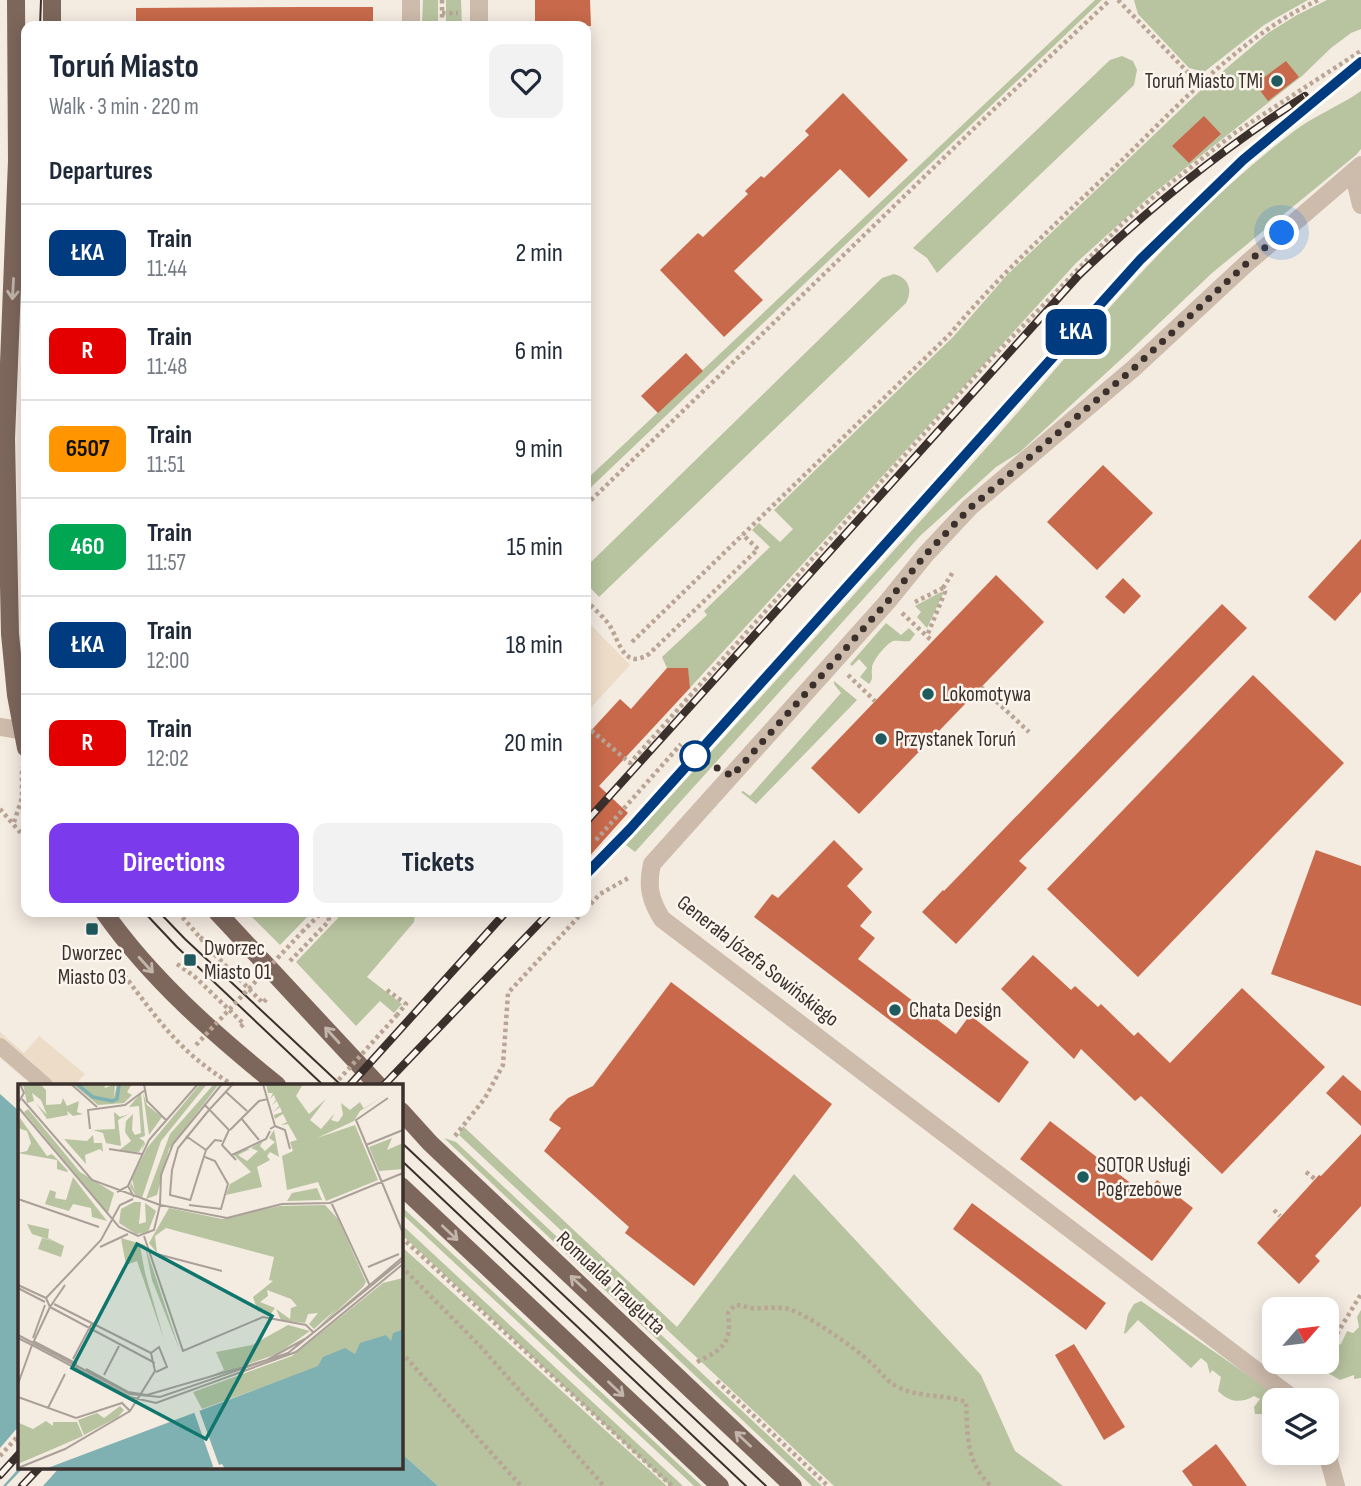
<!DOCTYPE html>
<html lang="en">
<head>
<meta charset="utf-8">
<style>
	body { margin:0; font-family:"Sofia Sans Condensed",sans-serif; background:#f2f2f3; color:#1f2937; height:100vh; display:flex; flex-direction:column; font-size:26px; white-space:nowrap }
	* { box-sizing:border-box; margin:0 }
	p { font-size:23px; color:#747a83 }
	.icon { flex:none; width:38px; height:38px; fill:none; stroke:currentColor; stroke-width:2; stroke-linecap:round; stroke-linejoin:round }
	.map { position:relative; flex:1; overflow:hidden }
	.drawer { position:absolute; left:21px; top:21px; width:570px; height:896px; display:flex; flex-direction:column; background:#fff; border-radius:14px; box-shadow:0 4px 18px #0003 }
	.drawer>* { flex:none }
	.badge { padding:0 14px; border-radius:10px; font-size:24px; line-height:46px }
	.needle { width:46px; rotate:62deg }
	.tools { position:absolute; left:1262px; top:1297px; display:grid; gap:14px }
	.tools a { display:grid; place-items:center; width:77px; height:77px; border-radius:14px; background:#fff; box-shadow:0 4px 18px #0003; font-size:35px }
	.you { position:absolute; width:35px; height:35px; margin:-18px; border:5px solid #fff; border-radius:50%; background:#1a73e8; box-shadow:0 0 0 10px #1a73e833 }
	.map>.badge { position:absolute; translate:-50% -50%; box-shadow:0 0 0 4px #fff }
	h2 { padding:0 28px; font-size:26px; line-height:63px }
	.round { display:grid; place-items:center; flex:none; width:74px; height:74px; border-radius:14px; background:#f2f2f3 }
	.summary { display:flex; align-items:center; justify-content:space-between; height:119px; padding:0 28px }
	h1 { font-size:33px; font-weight:700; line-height:52px }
	.button { display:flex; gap:14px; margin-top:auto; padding:14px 28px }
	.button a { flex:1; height:80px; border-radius:14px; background:#7c3aed; color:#fff; font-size:28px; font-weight:700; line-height:80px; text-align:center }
	.button a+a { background:#f2f2f3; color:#1f2937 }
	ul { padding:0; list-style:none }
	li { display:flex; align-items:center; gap:21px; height:98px; padding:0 28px; border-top:2px solid #e0e1e3 }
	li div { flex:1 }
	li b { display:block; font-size:26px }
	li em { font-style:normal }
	li .badge { min-width:77px; font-weight:700; text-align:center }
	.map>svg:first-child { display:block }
	.green { fill:#b8c4a0 }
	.plaza { fill:#ecdcc8 }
	.water { fill:#7fb0b2 }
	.pier { fill:#f4ebe1 }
	.building { fill:#c8694b }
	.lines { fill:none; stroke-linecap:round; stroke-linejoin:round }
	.path { stroke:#b9a596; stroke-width:4.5; stroke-dasharray:3.5 3.5; stroke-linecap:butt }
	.pedestrian { stroke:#cdbbac; stroke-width:16 }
	.minor { stroke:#cdbbac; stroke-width:18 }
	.primary { stroke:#7d675c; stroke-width:18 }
	.tram { stroke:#3b302b; stroke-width:2 }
	.rail-casing { stroke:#3b302b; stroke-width:8 }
	.rail { stroke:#fbf5ee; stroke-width:5; stroke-dasharray:16; stroke-linecap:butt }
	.path-bridge { stroke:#b9a596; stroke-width:4.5; stroke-dasharray:3.5 3.5; stroke-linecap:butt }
	.oneway { stroke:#c2b5ac }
	.line-casing { stroke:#fff; stroke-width:16 }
	.line { stroke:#003b80; stroke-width:10 }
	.walk { stroke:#3b302b; stroke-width:7; stroke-dasharray:0 12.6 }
	.poi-dot { fill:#1f5a5e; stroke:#fbf5ee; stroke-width:2.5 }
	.stop-dot { fill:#fff; stroke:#003b80; stroke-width:3.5 }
	.labels { text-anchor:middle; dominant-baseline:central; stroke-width:5; stroke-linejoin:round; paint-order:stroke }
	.poi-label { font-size:21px; fill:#3b302b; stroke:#fbf5ee; text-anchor:start }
	.street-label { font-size:21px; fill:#3b302b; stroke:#fbf5ee }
	.inset-river { fill:none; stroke:#7fb0b2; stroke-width:3.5 }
	.inset-road { fill:none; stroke:#aaa098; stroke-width:2 }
	.view { fill:#0f766e; fill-opacity:0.15; stroke:#0f766e; stroke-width:3.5 }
	.inset-edge { fill:none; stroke:#3b302b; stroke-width:3.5 }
</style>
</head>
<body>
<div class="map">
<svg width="1361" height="1486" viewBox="0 0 1361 1486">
	<rect width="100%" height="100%" fill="#f4ebe1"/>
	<!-- green -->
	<path class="green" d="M 423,0 L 438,0 L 438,26 L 422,26 Z
		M 446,0 L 461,0 L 462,26 L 446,26 Z
		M 1095,0 L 1102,0 L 586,492 L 586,480 Z
		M 1134,0 L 1308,0 L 1264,25 L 1204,72 L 1189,68 L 1138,14 Z
		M 1327,0 L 1361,0 L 1361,29 L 1351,33 L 1331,48 L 1302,76 L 1150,196 L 1076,263 L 689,689 L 688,672 L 683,668 L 667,668 L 662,657 L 707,615 L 704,611 L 770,547 L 752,530 L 759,523 L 780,542 L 793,529 L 774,510 L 953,337 L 1007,275 L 1203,88 L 1268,33 L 1297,15 Z
		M 1122,56 L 1133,61 L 1137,70 L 1134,85 L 937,273 L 927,258 L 913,248 L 1110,60 Z
		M 1361,91 L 1361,149 L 1356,155 L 1212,273 L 1130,351 L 1020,452 L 996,467 L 920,536 L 635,852 L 626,845 C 750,709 874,573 997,436 C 1090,331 1180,218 1293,132 C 1313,116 1340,106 1361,91 Z
		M 894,274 C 909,278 913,290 906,303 L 599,597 L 586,583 L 586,567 L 882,278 Z
		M 941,592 L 943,594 L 927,628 L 917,617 L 921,612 L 915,606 Z
		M 886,623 L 901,635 L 909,628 L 915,634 L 910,641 C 905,642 897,640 893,641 C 886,644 872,661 872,668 C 871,676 874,678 869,684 L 860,677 L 867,668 L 859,659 L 852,666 L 850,664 Z
		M 834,681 L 857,700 L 756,804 L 741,792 L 743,791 L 750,796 L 841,693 L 834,684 Z
		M 247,912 L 312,912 L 280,945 Z
		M 338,912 L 415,912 L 414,922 L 367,977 L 402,1004 L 394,1013 L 380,1001 L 356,1026 L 296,962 L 338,918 Z
		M 463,1126 L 677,1327 L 794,1174 L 981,1375 L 1015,1451 L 1063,1486 L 834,1486 L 459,1135 Z
		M 444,1138 L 456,1142 L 822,1486 L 812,1486 Z
		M 401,1206 L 702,1486 L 694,1486 L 401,1213 Z
		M 401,1224 L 683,1486 L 670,1486 L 401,1234 Z
		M 401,1246 L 667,1486 L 438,1486 L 401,1453 Z
		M 1141,1301 L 1268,1389 L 1278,1400 L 1274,1400 L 1274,1414 L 1255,1414 L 1254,1407 L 1260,1399 L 1254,1396 C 1240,1404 1229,1402 1218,1391 L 1221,1377 L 1212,1370 L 1210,1374 L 1207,1363 L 1201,1358 L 1191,1368 L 1138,1320 L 1125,1334 L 1124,1333 L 1128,1314 L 1134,1304 Z
		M 1361,1310 L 1361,1378 L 1354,1379 L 1354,1375 L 1340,1380 L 1328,1373 L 1324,1362 L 1326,1362 L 1330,1348 L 1341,1344 L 1347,1331 L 1353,1333 L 1359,1327 L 1357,1317 Z"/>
	<!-- plaza -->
	<path class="plaza" d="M 586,620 L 630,665 L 586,713 Z
		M 0,1032 L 24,1053 L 39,1036 L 85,1074 L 75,1085 L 32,1085 L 0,1058 Z"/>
	<!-- water -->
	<path class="water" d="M 0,1094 L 19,1111 L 19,1467 L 401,1467 L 401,1453 L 438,1486 L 0,1486 Z"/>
	<!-- pier -->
	<path class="pier" d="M 19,1426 L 20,1467 L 3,1486 L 0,1486 L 0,1448 Z
		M 24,1467 L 60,1467 L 43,1486 L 6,1486 Z"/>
	<!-- building -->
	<path class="building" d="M 535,0 L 590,0 L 591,26 L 535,26 Z
		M 304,7 L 373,7 L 373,26 L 136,26 L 136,8 Z
		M 1286,61 L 1299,77 L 1268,101 L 1255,84 Z
		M 843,93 L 908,160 L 869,198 L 840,169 L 734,271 L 763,300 L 724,337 L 660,270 L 698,233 L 703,237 L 748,194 L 745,191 L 761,176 L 764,178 L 809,135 L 805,131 Z
		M 1204,116 L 1221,134 L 1189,163 L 1172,146 Z
		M 686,353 L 703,371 L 658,413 L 641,396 Z
		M 1103,465 L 1153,513 L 1097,570 L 1047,522 Z
		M 1361,539 L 1361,592 L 1335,621 L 1308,597 Z
		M 996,575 L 1044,622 L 859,814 L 811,768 Z
		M 1123,578 L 1141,596 L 1124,614 L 1105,597 Z
		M 1222,604 L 1247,628 L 1019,861 L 1027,868 L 956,944 L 922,912 L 943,890 L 944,891 Z
		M 667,668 L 688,668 L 690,688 L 599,786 L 628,813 L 586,860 L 586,736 L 620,699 L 631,709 Z
		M 1253,675 L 1344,763 L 1138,977 L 1047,889 Z
		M 834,840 L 863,869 L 847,886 L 872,912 L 860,926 L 875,938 L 858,959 L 956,1034 L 970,1015 L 1029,1062 L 999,1103 L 754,917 L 772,894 L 778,898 Z
		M 1316,850 L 1361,866 L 1361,1006 L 1271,974 Z
		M 1033,955 L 1071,990 L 1075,986 L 1098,1007 L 1101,1004 L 1134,1036 L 1138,1032 L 1170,1063 L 1242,988 L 1325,1067 L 1222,1174 L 1141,1096 L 1135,1101 L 1081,1049 L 1074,1059 L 1001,989 Z
		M 671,982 L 832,1104 L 694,1286 L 625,1233 L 629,1227 L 544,1151 L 561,1128 L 549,1120 L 554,1112 L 568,1098 L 593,1086 Z
		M 1343,1075 L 1361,1091 L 1361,1126 L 1326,1093 Z
		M 1050,1121 L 1146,1195 L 1157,1180 L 1193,1208 L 1152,1261 L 1020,1159 Z
		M 1361,1134 L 1361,1206 L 1315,1256 L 1320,1261 L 1299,1284 L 1257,1243 L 1319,1175 L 1321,1176 Z
		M 972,1203 L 1106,1303 L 1086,1330 L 953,1229 Z
		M 1074,1344 L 1125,1427 L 1104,1440 L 1055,1355 Z
		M 1216,1444 L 1229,1461 L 1247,1486 L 1193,1486 L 1182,1471 Z"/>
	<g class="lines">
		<!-- path -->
		<path class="path" d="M 442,0 L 442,26
			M 1118,0 L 1200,85
			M 442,13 L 458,13
			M 586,505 L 992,111 L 1110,0
			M 943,588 L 953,572
			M 586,600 C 594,609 604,617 610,626 C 620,643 624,670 649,654 L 758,549 L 742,534
			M 915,602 L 943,588 L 945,592 L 927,636
			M 902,613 L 932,641
			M 632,642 L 950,334 C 1000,274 1058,222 1114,168 C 1177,107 1238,38 1318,0
			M 848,675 L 875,701
			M 981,687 L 1029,732
			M 586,726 L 630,763 L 988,362 L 1124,222 L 1163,189 L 1236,132 L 1361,51
			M 0,809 L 26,839
			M 14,822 L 22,798 L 22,767
			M 596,840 L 681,744
			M 586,909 L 600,894 L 630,877
			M 178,912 L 215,955 L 263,1003 L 268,997
			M 302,932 L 322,912
			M 200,937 L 227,957
			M 290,961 L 329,921 L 328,912
			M 177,964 L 194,976 L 244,1024 L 239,1028
			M 124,975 C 160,1022 180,1053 233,1085
			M 387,990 L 406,1004 L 397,1015
			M 455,1136 L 485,1098 L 503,1065 L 508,993 L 583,912
			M 1306,1172 L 1315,1179
			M 1274,1210 L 1280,1216
			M 401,1237 L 672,1486
			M 401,1266 L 480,1346 L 604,1486
			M 401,1352 L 521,1486
			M 1326,1352 L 1361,1294
			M 697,1362 C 723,1349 732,1344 728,1313 L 735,1305 C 741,1305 746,1307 751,1308 C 764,1309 776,1306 789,1309 C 809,1316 854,1347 870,1362 C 881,1371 885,1381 898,1387 C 920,1398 943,1394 966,1402 C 968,1436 965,1461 991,1486
			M 1318,1367 L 1321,1362
			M 717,1381 L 828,1486
			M 0,1456 L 19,1435"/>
		<!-- pedestrian -->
		<path class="pedestrian" d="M 0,1046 L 45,1085"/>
		<!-- minor -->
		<path class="minor" d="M 411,0 L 411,26
			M 479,0 L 479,26
			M 1353,172 L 1361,205
			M 0,727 L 26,731
			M 1295,1400 L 662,919 C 650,900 647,886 652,864 L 888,601 L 926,554 L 970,507 L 1134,368 L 1246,264 L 1361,165
			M 1326,1450 L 1336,1486"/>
		<!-- primary -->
		<path class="primary" d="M 16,0 L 17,161 L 6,439 L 10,634 L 16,695 L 26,748
			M 52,0 L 52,26
			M 104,912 C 151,979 214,1034 277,1085
			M 217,912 L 378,1085
			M 401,1111 L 430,1143 L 793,1486
			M 401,1186 L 720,1486"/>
		<!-- tram -->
		<path class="tram" d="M 40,26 L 41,0
			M 26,454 L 26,578
			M 144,912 L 177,947 L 323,1085
			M 159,912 L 185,939 L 341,1085
			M 401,1142 L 766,1486
			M 401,1160 L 746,1486"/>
		<defs>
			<path id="rail" d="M 586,822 L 1079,275 C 1149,208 1223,148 1305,96
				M 586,874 L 630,829 L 1140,260 L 1243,160 L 1361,62
				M 350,1085 L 506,912
				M 384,1085 L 550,912
				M 0,1475 L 19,1454
				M 22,1486 L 40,1467"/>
		</defs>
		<!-- rail casing -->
		<use href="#rail" class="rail-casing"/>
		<!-- rail -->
		<use href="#rail" class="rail"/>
		<!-- path-bridge -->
		<path class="path-bridge" d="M 196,1045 L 302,932
			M 334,1085 L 397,1015"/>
	</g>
	<!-- one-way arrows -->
	<defs><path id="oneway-shaft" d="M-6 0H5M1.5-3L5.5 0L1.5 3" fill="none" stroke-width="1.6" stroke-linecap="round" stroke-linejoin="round" transform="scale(1.75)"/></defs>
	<g class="oneway">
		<use href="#oneway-shaft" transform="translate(13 289) rotate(93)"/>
		<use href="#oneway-shaft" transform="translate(146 965) rotate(48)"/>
		<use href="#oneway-shaft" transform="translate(332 1035) rotate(-132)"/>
		<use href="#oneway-shaft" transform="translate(450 1233) rotate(43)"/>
		<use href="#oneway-shaft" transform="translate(578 1283) rotate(-137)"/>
		<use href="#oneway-shaft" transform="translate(616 1389) rotate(43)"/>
		<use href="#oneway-shaft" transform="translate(743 1439) rotate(-137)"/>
	</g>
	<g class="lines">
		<defs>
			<path id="line" d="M 586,874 L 630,829 L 1140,260 L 1243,160 L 1361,62"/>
		</defs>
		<!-- line casing -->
		<use href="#line" class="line-casing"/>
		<!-- line -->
		<use href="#line" class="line"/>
		<!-- walk -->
		<path class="walk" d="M 695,756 L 732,776 L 888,601 L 926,554 L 970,508 L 1134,368 L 1246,264 L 1282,233"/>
	</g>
	<!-- markers -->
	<g class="poi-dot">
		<circle cx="1277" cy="81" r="7"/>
		<circle cx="928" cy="694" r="7"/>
		<circle cx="881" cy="739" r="7"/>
		<rect x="85" y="922" width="14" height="14" rx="3.5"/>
		<rect x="183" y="953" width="14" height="14" rx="3.5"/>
		<circle cx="895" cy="1010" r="7"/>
		<circle cx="1083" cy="1177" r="7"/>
	</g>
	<circle class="stop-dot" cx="695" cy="756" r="14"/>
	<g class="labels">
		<!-- poi labels -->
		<g class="poi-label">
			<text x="1263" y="81" text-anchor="end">Toruń Miasto TMi</text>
			<text x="942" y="694">Lokomotywa</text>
			<text x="895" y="739">Przystanek Toruń</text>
			<text x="204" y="948">Dworzec<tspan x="204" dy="24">Miasto 01</tspan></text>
			<text x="92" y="953" text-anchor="middle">Dworzec<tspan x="92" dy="24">Miasto 03</tspan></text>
			<text x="909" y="1010">Chata Design</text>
			<text x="1097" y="1165">SOTOR Usługi<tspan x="1097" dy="24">Pogrzebowe</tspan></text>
		</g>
		<!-- street labels -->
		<g class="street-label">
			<text transform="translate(758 961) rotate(38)">Generała Józefa Sowińskiego</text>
			<text transform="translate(611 1283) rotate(43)">Romualda Traugutta</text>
		</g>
	</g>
	<!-- overview -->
	<g transform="translate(18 1084)">
		<rect width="385" height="385" fill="#f4ebe1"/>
		<path d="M 5,0 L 22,0 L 28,6 L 28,21 L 43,20 L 45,14 L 49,22 L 61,17 L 59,28 L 65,30 L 55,32 L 49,27 L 50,31 L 29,35 L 18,19 L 29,31 L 23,16 L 14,9 L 16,17 L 9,19 ZM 55,0 L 86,0 L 87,4 L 97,0 L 96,14 L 99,0 L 114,0 L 109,8 L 114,11 L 106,19 L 80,21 ZM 182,0 L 189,0 L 143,57 L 124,114 L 119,113 L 112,103 L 113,98 L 117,107 L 114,95 L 129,64 ZM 196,0 L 201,0 L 151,65 L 139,111 L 128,115 L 152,50 ZM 248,0 L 285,0 L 278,12 L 291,30 L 308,15 L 292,36 L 303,45 L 317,29 L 313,36 L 320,38 L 325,31 L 323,19 L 332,26 L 342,18 L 346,25 L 370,9 L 342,27 L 336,37 L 299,54 L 337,41 L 360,96 L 308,117 L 300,98 L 269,106 L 264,72 L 275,67 L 272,58 L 279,56 L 270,40 L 263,41 L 269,38 L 265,30 L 257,35 L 256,31 L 264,28 L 262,23 L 255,28 L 261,22 L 259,17 L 254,21 L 258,16 L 256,11 L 252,15 L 255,9 L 250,9 ZM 123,9 L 127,52 L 121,54 L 126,57 L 127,60 L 123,68 L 126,59 L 121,68 L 100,67 L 113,57 L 107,48 L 108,37 L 115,30 L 114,46 L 117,51 L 123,49 L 121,22 L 111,23 ZM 125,9 L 129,21 L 144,33 L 131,51 ZM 10,25 L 62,88 L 96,109 L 90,129 L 6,28 ZM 96,28 L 102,33 L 111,30 L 100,36 L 103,62 L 88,59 L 85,49 L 75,46 L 97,45 ZM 2,34 L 29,72 L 34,70 L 40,76 L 50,87 L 49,88 L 39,85 L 39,76 L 0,69 L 9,67 L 13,59 L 9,47 L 0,44 ZM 256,46 L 261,73 L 252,68 L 249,72 L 252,76 L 239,83 L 244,103 L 208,111 L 212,100 L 233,88 L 216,71 L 225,65 L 232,65 L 220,71 L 229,77 L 240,67 L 233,64 L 245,57 L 242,62 L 247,67 L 257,58 L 251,54 ZM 75,51 L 76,59 L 84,59 L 85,68 L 82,65 L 67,71 L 68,80 L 46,55 L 69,57 ZM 374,54 L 369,66 L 385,59 L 385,85 L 361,87 L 351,63 ZM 55,93 L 68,110 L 89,137 L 74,133 L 73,124 L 55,120 L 51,127 L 27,120 L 32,106 L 38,108 L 37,114 L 48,116 ZM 299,104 L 304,116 L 269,117 L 274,109 ZM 116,118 L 123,118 L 121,140 L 128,138 L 127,119 L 138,127 L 130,148 L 118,150 L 101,139 L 103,125 ZM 307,121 L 320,135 L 348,198 L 345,203 L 298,246 L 318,225 L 296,245 L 291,240 L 300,229 L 290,230 L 287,239 L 263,236 L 258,225 L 272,235 L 273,224 L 279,222 L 273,215 L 249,206 L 250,212 L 242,218 L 257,224 L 252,231 L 245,225 L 240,228 L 235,213 L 255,197 L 251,196 L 256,173 L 148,144 L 137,152 L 139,169 L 131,159 L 151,124 L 204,135 L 262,122 ZM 9,140 L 31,145 L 30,154 L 46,162 L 43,173 L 20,165 L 24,154 L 38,158 L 14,150 ZM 103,154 L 127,161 L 162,267 L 134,196 L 127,162 L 122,162 L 127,189 L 146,255 L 119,177 L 108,181 ZM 385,194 L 385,245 L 375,249 L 375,256 L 184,325 L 175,308 L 274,272 L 365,199 ZM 270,241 L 292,247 L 265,266 L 294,249 L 262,269 L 178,298 L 206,286 L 198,268 L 234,261 ZM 102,322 L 106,326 L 100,333 L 66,351 L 60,336 L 79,329 L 86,334 ZM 28,337 L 35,342 L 35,338 L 59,338 L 65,352 L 0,380 L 1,339 L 15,345 Z" fill="#b8c4a0"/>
		<path d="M 385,245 L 385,385 L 207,385 L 204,380 L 187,385 L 27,385 L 300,282 L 305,273 L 327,264 L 337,270 L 342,259 L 368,251 L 373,257 L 375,249 Z" fill="#7fb0b2"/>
		<path d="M 180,323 L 201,381 L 202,384 L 196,385 L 175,325 Z" fill="#f4ebe1"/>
		<path class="inset-river" d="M 59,0 L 75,13 L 94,17 L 99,15 L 101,0"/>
		<path class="inset-road" d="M 53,0 L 79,23M 126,0 L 129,17 L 148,36M 204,0 L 155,60 L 143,91 L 142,121 L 209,134 L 264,120 L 312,119 L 385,89M 245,0 L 257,42 L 252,45M 208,8 L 229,27M 370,14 L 338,36 L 385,149M 0,19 L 6,9 L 2,0M 186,20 L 211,46 L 204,61 L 218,76M 0,23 L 101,143 L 120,152 L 136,146 L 142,121 L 74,96 L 4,15M 191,26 L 215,0M 223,34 L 241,56M 257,42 L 267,46 L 272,65M 72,45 L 70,26 L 107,21 L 127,6M 212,46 L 241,17 L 250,15M 168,52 L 188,66M 348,61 L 385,46M 91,65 L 124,70M 214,71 L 248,55 L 252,47M 110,102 L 131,56 L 180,0M 99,108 L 110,102 L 116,113M 0,115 L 81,143M 172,116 L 152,111 L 154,86 L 160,64 L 191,26M 172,117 L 188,66 L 197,56 L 204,57M 313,118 L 352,202M 171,121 L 203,125 L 210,100 L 197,77 L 187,73M 126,152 L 165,267 L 245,233 L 288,241 L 296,249M 82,163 L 110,150M 135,169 L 204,187M 350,183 L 381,170M 0,201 L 28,214M 0,204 L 27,218M 36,220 L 133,269M 32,223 L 137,279M 32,223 L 14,261 L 112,313 L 138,319 L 278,268 L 385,180M 32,223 L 28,214 L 83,156 L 102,121 L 115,115M 32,223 L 47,201M 0,251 L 112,310 L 142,313 L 270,269 L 385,176M 0,254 L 14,261 L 0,300M 15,254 L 27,221M 15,257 L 59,280M 133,269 L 141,263 L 149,283 L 138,288M 55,275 L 74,239M 68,285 L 110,308 L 129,311 L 249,276 L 289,254 L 385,173M 86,291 L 101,262M 0,313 L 58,334 L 104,319 L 112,327M 30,324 L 47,290M 0,384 L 47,365 L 112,327 L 137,287 L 133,269"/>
		<path class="view" d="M 119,160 L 254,232 L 188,355 L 54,284 Z"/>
		<rect width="385" height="385" class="inset-edge"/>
	</g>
</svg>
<div class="tools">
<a><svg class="needle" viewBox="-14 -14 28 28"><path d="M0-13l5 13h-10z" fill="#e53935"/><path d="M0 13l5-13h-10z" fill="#747a83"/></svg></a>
<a><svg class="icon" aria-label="layers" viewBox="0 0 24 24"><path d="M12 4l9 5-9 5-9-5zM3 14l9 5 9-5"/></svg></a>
</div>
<div class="you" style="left:1282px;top:233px"></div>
<b class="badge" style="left:1076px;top:332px;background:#003b80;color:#fff">ŁKA</b>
<section class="drawer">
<div class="summary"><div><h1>Toruń Miasto</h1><p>Walk · 3 min · 220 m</p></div><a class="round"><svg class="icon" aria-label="heart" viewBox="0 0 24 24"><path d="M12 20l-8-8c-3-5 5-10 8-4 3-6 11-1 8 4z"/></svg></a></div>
<h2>Departures</h2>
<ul>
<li><span class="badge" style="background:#003b80;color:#fff">ŁKA</span><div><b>Train</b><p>11:44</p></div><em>2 min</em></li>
<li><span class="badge" style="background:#e50000;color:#fff">R</span><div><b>Train</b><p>11:48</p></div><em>6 min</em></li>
<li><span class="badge" style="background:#ff9500;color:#111">6507</span><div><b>Train</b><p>11:51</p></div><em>9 min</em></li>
<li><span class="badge" style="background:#00a651;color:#fff">460</span><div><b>Train</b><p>11:57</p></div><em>15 min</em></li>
<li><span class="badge" style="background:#003b80;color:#fff">ŁKA</span><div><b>Train</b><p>12:00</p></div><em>18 min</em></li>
<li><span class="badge" style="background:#e50000;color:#fff">R</span><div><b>Train</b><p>12:02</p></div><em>20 min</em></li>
</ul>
<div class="button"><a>Directions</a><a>Tickets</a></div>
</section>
</div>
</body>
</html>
